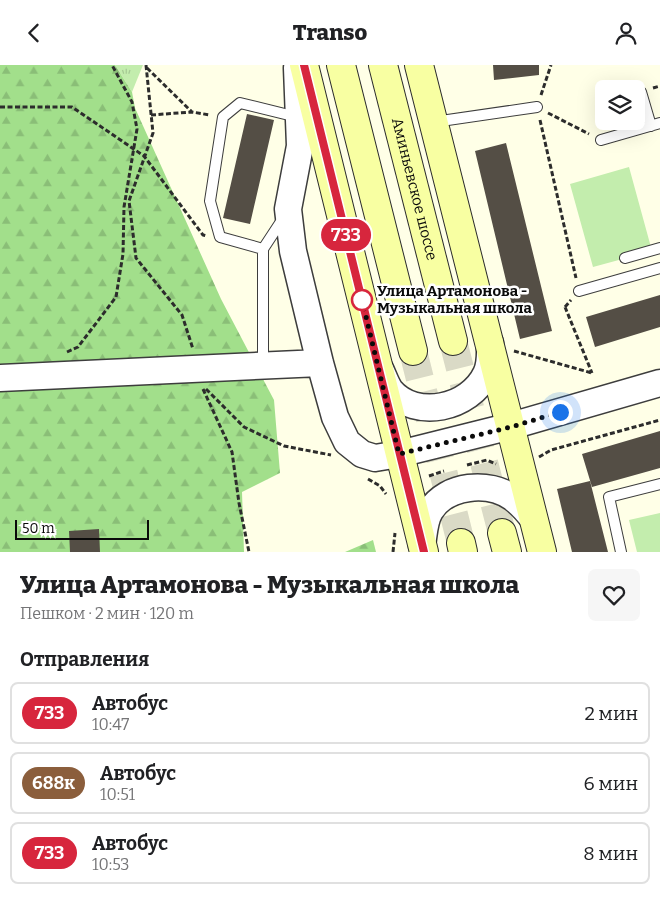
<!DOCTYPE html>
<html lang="ru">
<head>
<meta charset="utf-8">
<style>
	body { margin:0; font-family:Bitter,serif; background:#f6f6f6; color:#202124; height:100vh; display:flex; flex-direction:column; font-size:19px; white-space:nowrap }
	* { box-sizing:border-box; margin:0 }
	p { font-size:16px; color:#757577 }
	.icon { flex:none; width:28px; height:28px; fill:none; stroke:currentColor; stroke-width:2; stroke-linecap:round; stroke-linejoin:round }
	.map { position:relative; height:487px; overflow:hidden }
	.drawer { display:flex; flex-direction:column; background:#fff; flex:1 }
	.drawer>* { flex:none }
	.badge { padding:0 10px; border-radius:16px; font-size:18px; line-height:32px }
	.controls { position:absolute; left:595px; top:15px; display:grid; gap:10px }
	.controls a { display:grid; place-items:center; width:50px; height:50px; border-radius:8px; background:#fff; box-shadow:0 5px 20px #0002; font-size:25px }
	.scale { position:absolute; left:15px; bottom:12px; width:134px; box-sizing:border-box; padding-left:5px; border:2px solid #0a0a0a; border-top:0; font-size:14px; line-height:18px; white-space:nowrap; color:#0a0a0a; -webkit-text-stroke:4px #fff; paint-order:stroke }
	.you { position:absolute; width:25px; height:25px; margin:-12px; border:4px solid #fff; border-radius:50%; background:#1a73e8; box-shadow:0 0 0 8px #1a73e833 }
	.map>.badge { position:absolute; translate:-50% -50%; box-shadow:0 0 0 2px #fff }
	h2 { padding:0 20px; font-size:19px; line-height:45px }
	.round { display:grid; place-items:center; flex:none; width:52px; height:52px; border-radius:8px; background:#f6f6f6 }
	.summary { display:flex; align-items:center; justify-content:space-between; height:85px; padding:0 20px }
	h1 { font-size:24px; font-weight:800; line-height:38px }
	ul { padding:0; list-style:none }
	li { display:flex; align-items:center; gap:15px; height:62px; margin:0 10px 8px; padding:0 10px; border:2px solid #e0e0e0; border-radius:8px }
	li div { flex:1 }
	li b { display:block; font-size:19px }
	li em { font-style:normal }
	li .badge { min-width:55px; font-weight:700; text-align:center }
	header { display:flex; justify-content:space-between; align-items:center; height:65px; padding:0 20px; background:#fff; font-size:22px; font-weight:800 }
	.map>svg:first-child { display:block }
	.grass { fill:url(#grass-tufts) }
	.forest { fill:url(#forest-firs) }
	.park { fill:#c3edad }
	.building { fill:#544e45 }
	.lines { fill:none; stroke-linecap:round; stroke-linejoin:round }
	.secondary-tunnel { stroke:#dadac6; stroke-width:28; stroke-dasharray:28 14; stroke-linecap:butt }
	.service-casing { stroke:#3d3d3d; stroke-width:12 }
	.tertiary-casing { stroke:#3d3d3d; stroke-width:29 }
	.secondary-casing { stroke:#2c2c2c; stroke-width:30 }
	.path { stroke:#2c2c2c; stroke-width:3; stroke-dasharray:5 2.5; stroke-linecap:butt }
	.service { stroke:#fff; stroke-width:10 }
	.tertiary { stroke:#fff; stroke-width:26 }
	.secondary { stroke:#f8ffa2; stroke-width:28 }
	.line-casing { stroke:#fff; stroke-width:11 }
	.line { stroke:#d7263d; stroke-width:8 }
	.walk { stroke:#0a0a0a; stroke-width:5; stroke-dasharray:0 9 }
	.stop-dot { fill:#fff; stroke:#d7263d; stroke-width:2.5 }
	.labels { text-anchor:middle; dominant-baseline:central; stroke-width:5; stroke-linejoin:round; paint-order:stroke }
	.street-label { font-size:15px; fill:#0a0a0a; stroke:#fff }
	.stop-label { font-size:15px; font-weight:bold; fill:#0a0a0a; stroke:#fff; text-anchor:start }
</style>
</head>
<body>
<header><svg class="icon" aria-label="back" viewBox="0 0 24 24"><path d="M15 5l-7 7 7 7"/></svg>Transo<svg class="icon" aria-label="person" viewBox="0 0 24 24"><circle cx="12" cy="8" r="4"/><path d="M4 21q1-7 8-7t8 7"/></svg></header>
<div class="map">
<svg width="660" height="487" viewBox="0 0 660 487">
	<defs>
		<pattern id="grass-tufts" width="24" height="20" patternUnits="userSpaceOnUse" patternTransform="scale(1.25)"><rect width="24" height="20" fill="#c3edad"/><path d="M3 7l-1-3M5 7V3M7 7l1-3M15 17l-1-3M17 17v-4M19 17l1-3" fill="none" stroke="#a6ca94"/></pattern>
		<pattern id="forest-firs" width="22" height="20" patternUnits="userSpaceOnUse" patternTransform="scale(1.25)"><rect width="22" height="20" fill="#a2df8b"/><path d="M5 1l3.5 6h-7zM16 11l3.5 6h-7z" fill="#8abe77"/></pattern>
	</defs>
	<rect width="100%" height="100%" fill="#ffffe7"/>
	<!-- grass -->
	<path class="grass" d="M 115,0 L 143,0 L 132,27 Z"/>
	<!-- forest -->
	<path class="forest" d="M 0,0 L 115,0 L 132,27 L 135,43 L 221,234 L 274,335 L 280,408 L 242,427 L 244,487 L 0,487 Z
		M 373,475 L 376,487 L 345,487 Z"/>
	<!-- park -->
	<path class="park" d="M 629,102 L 652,186 L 593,202 L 570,119 Z
		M 660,448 L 660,487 L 637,487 L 629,455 Z"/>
	<!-- building -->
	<path class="building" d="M 493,0 L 539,0 L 539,10 L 494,15 Z
		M 247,49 L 274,55 L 250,159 L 223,153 Z
		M 506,78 L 552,266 L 520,274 L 475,86 Z
		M 660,230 L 660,262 L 595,282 L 586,252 Z
		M 660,366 L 660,403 L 592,422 L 582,389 Z
		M 590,416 L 608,487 L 572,487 L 557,424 Z
		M 99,464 L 100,487 L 70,487 L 69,466 Z"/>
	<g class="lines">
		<!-- secondary-tunnel -->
		<path class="secondary-tunnel" d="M 453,276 L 502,468
			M 413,286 L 461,478"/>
		<defs>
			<path id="service" d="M 641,27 L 651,61
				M 434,57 L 537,42
				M 601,75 L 660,58
				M 263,184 L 220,172 L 210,136 L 223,52 L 240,38 L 297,52
				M 625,193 L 660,183
				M 579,226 L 660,203
				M 263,301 L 263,184 L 284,152
				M 621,487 L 609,432 L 660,419"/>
			<path id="tertiary" d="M 297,3 L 300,81 L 288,144 L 293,186 L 320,298 L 335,352 L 347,377 L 362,389 L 375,393 L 399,389 L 511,361 L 660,318
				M 380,304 C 383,310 386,319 390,325 C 416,356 470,343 486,309 C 491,299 490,289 490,278
				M 0,313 L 320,298
				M 422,480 C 424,469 424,456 430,446 C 447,419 489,416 513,433 C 521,439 528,447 534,455"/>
			<g id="secondary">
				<path d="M 304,0 L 424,487"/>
				<path d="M 341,0 L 413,286"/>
				<path id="s1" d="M 383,0 L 453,276"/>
				<path d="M 419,0 L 542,487"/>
				<path d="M 502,468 L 507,487"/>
				<path d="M 461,478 L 463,487"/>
			</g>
		</defs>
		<!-- service casing -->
		<use href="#service" class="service-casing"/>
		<!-- tertiary casing -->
		<use href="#tertiary" class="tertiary-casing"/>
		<!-- secondary casing -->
		<use href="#secondary" class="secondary-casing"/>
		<!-- path -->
		<path class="path" d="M 146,0 L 153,68 L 129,136 L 136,193 L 182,250 L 193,284
			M 147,3 L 192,47
			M 653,23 L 660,21
			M 541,30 L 551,0
			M 0,42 L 72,42 L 144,91 L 203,170 L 207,171
			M 548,48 L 589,69
			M 151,50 L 192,47 L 210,50
			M 540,55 L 576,213
			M 565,242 L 571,235
			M 565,242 L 592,308
			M 514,286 L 592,308
			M 67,287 L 78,282 L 116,232 L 123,189 L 124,142 L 137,64 L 132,37 L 112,0
			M 203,324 L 232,387 L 239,438 L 249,487
			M 206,324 L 244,362 L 284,381 L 331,390
			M 539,392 L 551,385 L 660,355
			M 467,400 L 487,395 L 496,399
			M 429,411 L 444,406
			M 368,414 L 380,421 L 386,429
			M 393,487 L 395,468"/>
		<!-- service -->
		<use href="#service" class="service"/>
		<!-- tertiary -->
		<use href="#tertiary" class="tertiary"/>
		<!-- secondary -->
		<use href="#secondary" class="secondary"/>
	</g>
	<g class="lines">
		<defs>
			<path id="line" d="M 304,0 L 424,487"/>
		</defs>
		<!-- line casing -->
		<use href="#line" class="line-casing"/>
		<!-- line -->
		<use href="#line" class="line"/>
		<!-- walk -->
		<path class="walk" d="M 362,235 L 399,389 L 511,362 L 560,347"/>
	</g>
	<!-- markers -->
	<circle class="stop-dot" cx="362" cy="235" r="10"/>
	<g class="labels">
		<!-- street labels -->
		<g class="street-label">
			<text stroke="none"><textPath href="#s1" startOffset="128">Аминьевское шоссе</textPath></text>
		</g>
		<!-- stop labels -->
		<g class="stop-label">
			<text x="377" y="226">Улица Артамонова -<tspan x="377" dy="17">Музыкальная школа</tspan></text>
		</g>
	</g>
</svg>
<div class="controls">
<a><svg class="icon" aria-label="layers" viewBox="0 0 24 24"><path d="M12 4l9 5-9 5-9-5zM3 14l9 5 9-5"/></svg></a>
</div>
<div class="scale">50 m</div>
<div class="you" style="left:560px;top:347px"></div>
<b class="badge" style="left:346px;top:170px;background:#d7263d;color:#fff">733</b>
</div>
<section class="drawer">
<div class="summary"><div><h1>Улица Артамонова - Музыкальная школа</h1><p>Пешком · 2 мин · 120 m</p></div><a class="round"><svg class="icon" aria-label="heart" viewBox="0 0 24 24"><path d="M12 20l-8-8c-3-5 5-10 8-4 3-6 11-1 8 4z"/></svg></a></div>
<h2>Отправления</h2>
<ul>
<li><span class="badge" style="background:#d7263d;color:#fff">733</span><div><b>Автобус</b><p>10:47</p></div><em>2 мин</em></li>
<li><span class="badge" style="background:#8b5e3c;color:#fff">688к</span><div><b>Автобус</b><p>10:51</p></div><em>6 мин</em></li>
<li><span class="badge" style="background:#d7263d;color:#fff">733</span><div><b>Автобус</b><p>10:53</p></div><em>8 мин</em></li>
</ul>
</section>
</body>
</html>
